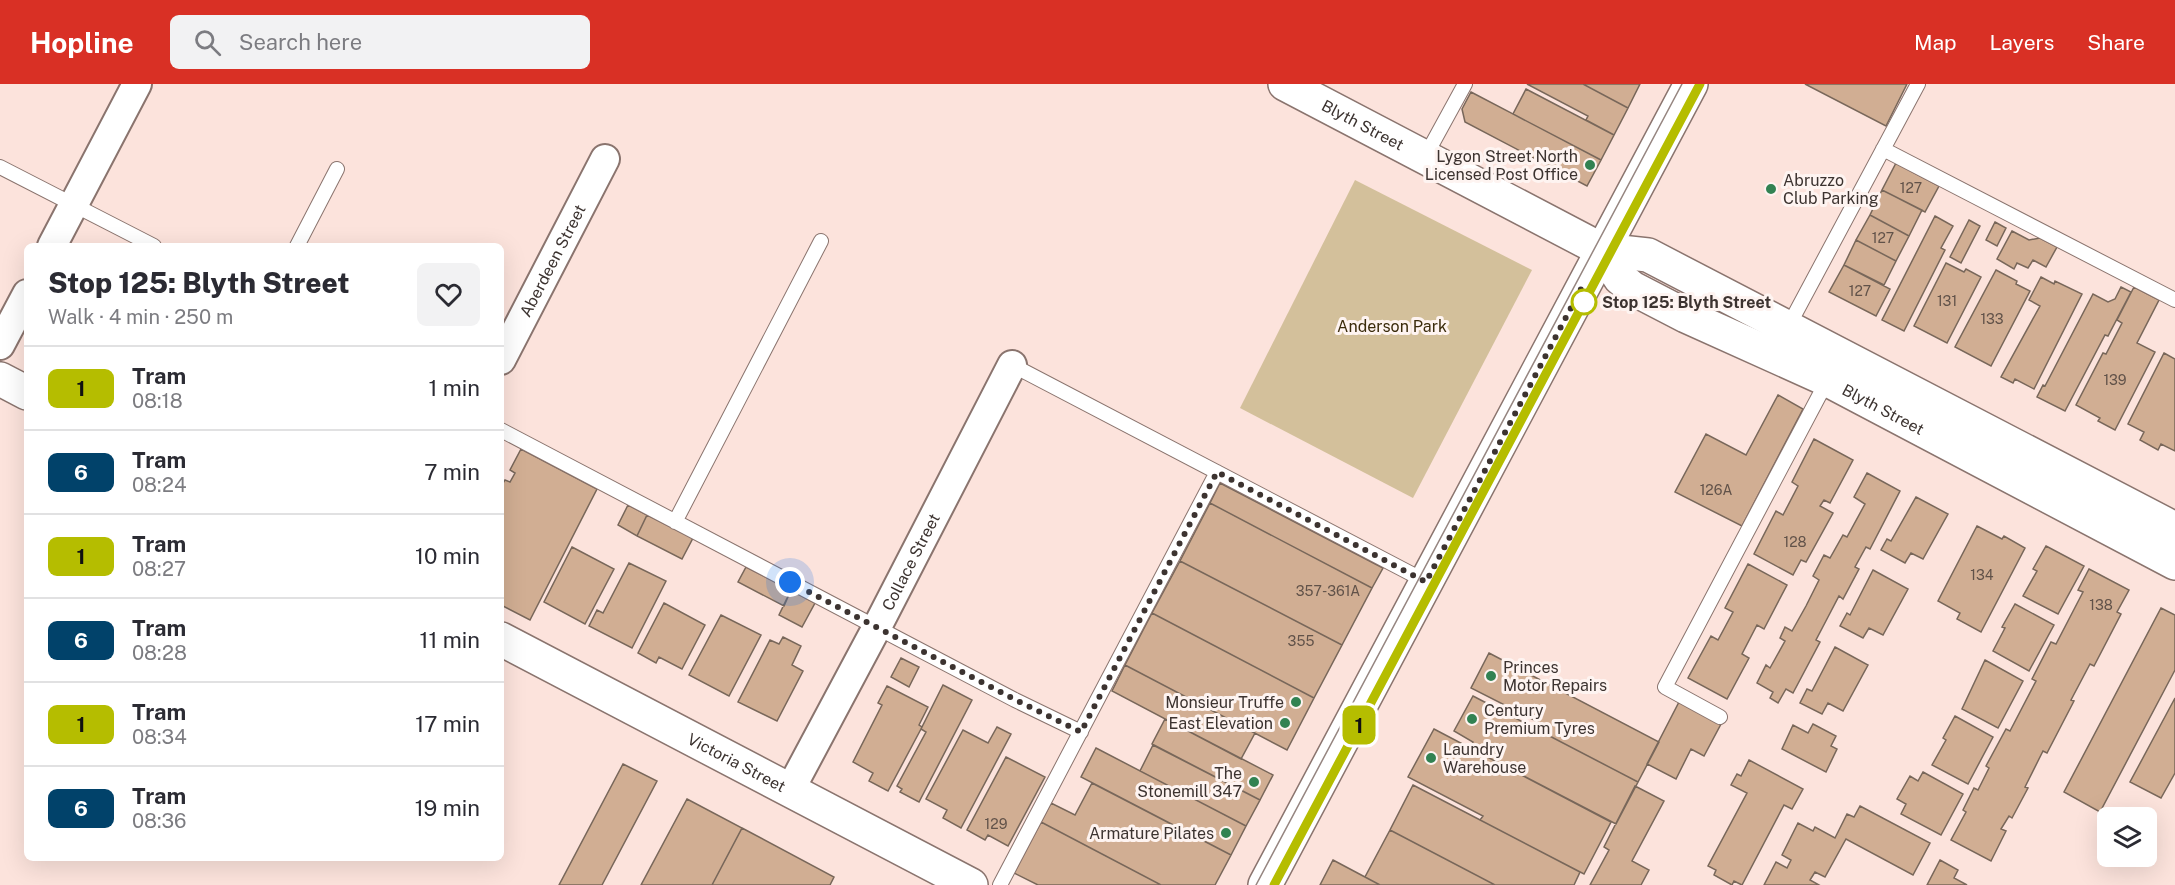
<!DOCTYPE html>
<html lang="en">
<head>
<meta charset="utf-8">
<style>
	body { margin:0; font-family:"Public Sans",sans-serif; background:#f2f2f3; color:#2b2b33; height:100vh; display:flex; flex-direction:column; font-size:22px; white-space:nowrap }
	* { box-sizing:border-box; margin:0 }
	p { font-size:20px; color:#7c7c81 }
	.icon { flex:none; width:33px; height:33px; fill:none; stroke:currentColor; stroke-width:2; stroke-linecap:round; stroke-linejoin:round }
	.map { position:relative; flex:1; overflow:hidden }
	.panel { position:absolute; left:24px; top:159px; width:480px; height:618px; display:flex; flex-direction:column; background:#fff; border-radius:9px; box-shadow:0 6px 24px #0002 }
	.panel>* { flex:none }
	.badge { padding:0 12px; border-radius:9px; font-size:21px; line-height:39px }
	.fabs { position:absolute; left:2097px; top:723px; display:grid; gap:12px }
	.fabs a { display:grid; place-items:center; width:60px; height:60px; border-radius:9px; background:#fff; box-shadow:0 6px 24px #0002; font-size:30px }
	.you { position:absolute; width:30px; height:30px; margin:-15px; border:4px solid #fff; border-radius:50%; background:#1a73e8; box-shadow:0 0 0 9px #1a73e833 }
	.map>.badge { position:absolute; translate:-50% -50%; box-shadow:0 0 0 3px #fff }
	.round { display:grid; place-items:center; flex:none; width:63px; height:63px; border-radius:9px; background:#f2f2f3 }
	.head { display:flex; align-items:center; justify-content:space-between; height:102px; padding:0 24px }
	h1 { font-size:28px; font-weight:800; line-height:45px }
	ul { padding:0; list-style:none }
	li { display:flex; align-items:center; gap:18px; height:84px; padding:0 24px; border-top:2px solid #e1e1e2 }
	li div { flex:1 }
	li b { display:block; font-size:22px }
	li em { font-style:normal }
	li .badge { min-width:66px; font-weight:700; text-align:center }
	header { display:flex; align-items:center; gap:36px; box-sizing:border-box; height:84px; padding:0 30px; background:#d93025; color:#fff }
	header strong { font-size:28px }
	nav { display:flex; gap:33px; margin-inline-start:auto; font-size:21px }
	.search { width:420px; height:54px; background:#f2f2f3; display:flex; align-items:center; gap:15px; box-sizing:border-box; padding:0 21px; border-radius:9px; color:#7c7c81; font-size:22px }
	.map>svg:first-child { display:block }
	.green { fill:#d3c09b }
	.building { fill:#d1ae93; stroke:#78675a; stroke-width:1.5 }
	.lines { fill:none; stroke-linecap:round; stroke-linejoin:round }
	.service-casing { stroke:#8a746e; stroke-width:16 }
	.minor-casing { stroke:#8a746e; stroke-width:32 }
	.tertiary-casing { stroke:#8a746e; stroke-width:36 }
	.service { stroke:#fff; stroke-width:14 }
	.minor { stroke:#fff; stroke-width:28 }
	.tertiary { stroke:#fff; stroke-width:33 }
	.tram { stroke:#968681; stroke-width:1.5 }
	.line-casing { stroke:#fff; stroke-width:14 }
	.line { stroke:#b5bd00; stroke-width:9 }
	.walk { stroke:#3c3330; stroke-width:6; stroke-dasharray:0 10.8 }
	.poi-dot { fill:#328252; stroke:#fef4f1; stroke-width:2 }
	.stop-dot { fill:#fff; stroke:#b5bd00; stroke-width:3 }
	.labels { text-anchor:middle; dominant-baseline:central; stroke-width:6; stroke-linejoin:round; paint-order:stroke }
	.number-label { font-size:14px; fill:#615249 }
	.street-label { font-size:16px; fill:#3c3330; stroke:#fef4f1 }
	.poi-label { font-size:16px; fill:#3c3330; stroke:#fef4f1; text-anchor:end }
	.stop-label { font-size:16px; font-weight:bold; fill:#3c3330; stroke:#fef4f1; text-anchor:start }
	.park-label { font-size:16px; fill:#3a2b0b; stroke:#fef4f1 }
</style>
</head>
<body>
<header>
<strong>Hopline</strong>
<div class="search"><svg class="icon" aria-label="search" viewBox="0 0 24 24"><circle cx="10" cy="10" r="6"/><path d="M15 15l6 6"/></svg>Search here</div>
<nav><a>Map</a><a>Layers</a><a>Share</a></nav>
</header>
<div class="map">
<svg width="2175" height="801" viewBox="0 0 2175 801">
	<rect width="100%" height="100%" fill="#fce3dc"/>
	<!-- green -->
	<path class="green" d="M 1355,96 L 1532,186 L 1413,414 L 1240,324 Z"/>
	<!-- building -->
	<path class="building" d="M 1527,0 L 1583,0 L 1628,24 L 1614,51 L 1586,36 L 1588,32 Z
		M 1583,0 L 1640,0 L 1628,24 Z
		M 1805,0 L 1907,0 L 1886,42 Z
		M 1526,5 L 1614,51 L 1601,76 L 1513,30 Z
		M 1471,8 L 1601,76 L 1587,102 L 1465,38 L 1462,25 Z
		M 1896,79 L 1939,102 L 1925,128 L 1882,106 Z
		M 1882,106 L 1922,126 L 1909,152 L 1870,131 Z
		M 1870,131 L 1909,152 L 1896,177 L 1856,156 Z
		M 1935,132 L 1953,142 L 1941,164 L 1945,166 L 1904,247 L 1882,236 Z
		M 1969,136 L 1980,142 L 1961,179 L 1950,173 Z
		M 1995,138 L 2006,144 L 1997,162 L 1986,156 Z
		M 2012,147 L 2029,156 L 2040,154 L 2057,163 L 2046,183 L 2033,176 L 2028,184 L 2017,179 L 2014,185 L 1997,175 Z
		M 1856,156 L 1896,177 L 1884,201 L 1844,181 Z
		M 1946,179 L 1964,188 L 1966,185 L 1981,193 L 1947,259 L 1914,242 Z
		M 1844,181 L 1890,205 L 1876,232 L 1829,208 Z
		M 1996,186 L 2017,197 L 2016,200 L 2030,207 L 1991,282 L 1955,263 Z
		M 2041,193 L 2054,200 L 2055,197 L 2082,210 L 2034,305 L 2015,295 L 2013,299 L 2001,293 L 2040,222 L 2029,216 Z
		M 2121,203 L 2131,208 L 2108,252 L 2105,251 L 2065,327 L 2037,313 L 2043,301 L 2045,302 L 2093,210 L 2108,218 L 2115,215 Z
		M 2134,203 L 2159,216 L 2137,259 L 2155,268 L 2115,346 L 2098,337 L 2100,334 L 2076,321 L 2103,269 L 2106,270 L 2122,239 L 2117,236 Z
		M 2164,269 L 2175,275 L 2175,367 L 2161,360 L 2158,366 L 2140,356 L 2144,348 L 2128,340 Z
		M 1778,311 L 1803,325 L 1742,442 L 1675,408 L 1706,350 L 1746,371 Z
		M 1814,355 L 1853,376 L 1830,419 L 1824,416 L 1820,422 L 1833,429 L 1806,478 L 1801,476 L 1793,491 L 1754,470 L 1776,427 L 1783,431 L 1798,402 L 1792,398 Z
		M 521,365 L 597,405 L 530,536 L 501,521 L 501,402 L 505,396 L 510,398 L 515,389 L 510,386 Z
		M 1867,389 L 1900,407 L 1870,465 L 1866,463 L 1855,483 L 1859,485 L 1843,515 L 1839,512 L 1828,533 L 1816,556 L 1820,558 L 1793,609 L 1786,605 L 1778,619 L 1770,614 L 1773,608 L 1757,599 L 1766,581 L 1770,584 L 1785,557 L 1780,554 L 1785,543 L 1792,547 L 1806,522 L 1819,496 L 1813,492 L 1824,471 L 1830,474 L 1843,451 L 1847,453 L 1865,420 L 1854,413 Z
		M 1220,399 L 1383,484 L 1372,504 L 1210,419 Z
		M 1916,413 L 1948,430 L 1923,475 L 1911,469 L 1905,479 L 1881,466 L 1887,455 L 1891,457 Z
		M 1210,419 L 1372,504 L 1342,561 L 1180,477 Z
		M 628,421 L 647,431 L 637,452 L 618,441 Z
		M 647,431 L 693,454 L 682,475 L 637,452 Z
		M 1977,442 L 2002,455 L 2004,452 L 2025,464 L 1981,548 L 1957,535 L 1960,529 L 1938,517 Z
		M 2046,462 L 2084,482 L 2058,530 L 2023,512 L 2037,487 L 2033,485 Z
		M 572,463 L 614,485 L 585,540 L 544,518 Z
		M 1180,477 L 1342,561 L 1314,614 L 1152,529 Z
		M 629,479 L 666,497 L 632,564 L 589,542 L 597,526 L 603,529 Z
		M 1748,480 L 1787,501 L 1764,545 L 1757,541 L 1742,570 L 1749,574 L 1727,615 L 1688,594 L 1711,552 L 1718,556 L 1733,528 L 1725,524 Z
		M 746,483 L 791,506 L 784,522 L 738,498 Z
		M 2089,485 L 2129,506 L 2117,528 L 2121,530 L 2094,582 L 2090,580 L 2071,616 L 2074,617 L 2047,669 L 2043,667 L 2025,703 L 2028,704 L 2012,734 L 2009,732 L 2001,745 L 2006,747 L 1991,777 L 1951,756 L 1966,728 L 1963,726 L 1974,704 L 1978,706 L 1989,684 L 1986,682 L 2006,645 L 2010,647 L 2036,597 L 2032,595 L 2051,558 L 2056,560 L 2083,508 L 2078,506 Z
		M 1873,486 L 1908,505 L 1883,551 L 1869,544 L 1863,554 L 1840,542 L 1847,529 L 1850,531 Z
		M 791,506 L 815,519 L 802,543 L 779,531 Z
		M 664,519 L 705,541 L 682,585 L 659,573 L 656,579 L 638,569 Z
		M 2015,520 L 2054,541 L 2029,587 L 1993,567 L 2005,544 L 2002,543 Z
		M 2161,524 L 2175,531 L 2175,586 L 2100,728 L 2064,708 Z
		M 1152,529 L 1314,614 L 1287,666 L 1125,581 Z
		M 721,531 L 761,551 L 729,612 L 689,591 Z
		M 783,553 L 801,562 L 792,581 L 803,587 L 777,637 L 738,618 L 770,556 L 779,560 Z
		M 1835,563 L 1868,581 L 1843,627 L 1828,619 L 1822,630 L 1800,619 L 1807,605 L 1812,607 Z
		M 1489,569 L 1659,658 L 1638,698 L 1534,644 L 1538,638 L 1471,604 Z
		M 901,574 L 919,583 L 909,603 L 891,593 Z
		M 1985,576 L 2023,597 L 1998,644 L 1962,625 Z
		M 1125,581 L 1255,649 L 1241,675 L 1112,607 Z
		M 943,601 L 972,616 L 919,718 L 900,708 L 902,705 L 897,702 L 926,648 L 921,645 Z
		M 887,602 L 928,623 L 919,641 L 922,643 L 921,645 L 888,707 L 869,697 L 873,689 L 853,678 L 882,621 L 878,619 Z
		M 1473,612 L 1638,698 L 1616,740 L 1470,664 L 1473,658 L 1454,647 Z
		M 2175,614 L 2175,689 L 2161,714 L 2130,698 Z
		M 1679,618 L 1721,640 L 1704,672 L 1691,665 L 1676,695 L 1647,680 Z
		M 1955,632 L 1993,653 L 1968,700 L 1932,681 L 1946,656 L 1943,654 Z
		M 1165,635 L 1273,691 L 1260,716 L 1152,660 Z
		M 1813,640 L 1836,652 L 1831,662 L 1837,665 L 1826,688 L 1782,665 L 1793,641 L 1808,649 Z
		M 997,643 L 1011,650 L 961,744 L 943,734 L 947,726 L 926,715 L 963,646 L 988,659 Z
		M 1434,645 L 1611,738 L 1584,790 L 1480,736 L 1483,732 L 1408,693 Z
		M 1153,661 L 1260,716 L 1246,742 L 1140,687 Z
		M 1096,664 L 1246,742 L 1231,771 L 1081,693 Z
		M 1006,673 L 1045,693 L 1008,762 L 988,751 L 985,756 L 967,746 Z
		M 1749,676 L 1803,705 L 1792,725 L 1784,721 L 1742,801 L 1734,797 L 1732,801 L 1714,791 L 1716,786 L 1708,782 L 1747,709 L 1731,701 L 1737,690 L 1741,692 Z
		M 623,680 L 657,697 L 602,801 L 559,801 Z
		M 1923,688 L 1963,710 L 1941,751 L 1901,730 L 1906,720 L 1897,715 L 1910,692 L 1918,697 Z
		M 1092,699 L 1231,771 L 1215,801 L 1161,801 L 1041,738 L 1051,719 L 1075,731 Z
		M 1413,701 L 1580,788 L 1574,801 L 1495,801 L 1390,746 Z
		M 1635,702 L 1664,717 L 1632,777 L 1649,786 L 1641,801 L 1590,801 L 1609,766 L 1604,763 Z
		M 687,715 L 742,744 L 712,801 L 641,801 Z
		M 1860,722 L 1930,759 L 1913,791 L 1846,755 L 1825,793 L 1815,788 L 1810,796 L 1819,801 L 1764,801 L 1776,778 L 1787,784 L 1791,776 L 1782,771 L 1798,739 L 1813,747 L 1815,743 L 1835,754 L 1847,730 L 1854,733 Z
		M 1041,738 L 1161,801 L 1038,801 L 1014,789 Z
		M 742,744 L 834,793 L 830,801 L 712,801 Z
		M 1390,746 L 1495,801 L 1380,801 L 1365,793 Z
		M 1333,776 L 1365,793 L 1380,801 L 1320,801 Z
		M 1940,776 L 1958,786 L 1954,794 L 1967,801 L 1927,801 Z"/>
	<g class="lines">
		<defs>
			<path id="service" d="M 1883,65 L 2175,216
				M 1425,73 L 1465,0
				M 0,83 L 154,162
				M 297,162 L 337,85
				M 1788,243 L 1918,0
				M 1012,281 L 1427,498
				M 501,346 L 1015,616 L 1081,648
				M 675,438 L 821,157
				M 1720,633 L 1665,603 L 1828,295
				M 1000,801 L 1217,388"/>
			<g id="minor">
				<path d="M 52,162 L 137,0"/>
				<path d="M 0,261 L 27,210"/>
				<path id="s1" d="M 501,276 L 605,75"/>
				<path id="s2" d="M 790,706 L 877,543 L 1012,281"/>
			</g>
			<g id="tertiary">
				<path id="s3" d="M 1285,0 L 1602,166 L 1648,171 L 2175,445"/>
				<path id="s4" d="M 1602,166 L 1620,194 L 1632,204 L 1686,232 L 1828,296 L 2175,479"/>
				<path d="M 0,295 L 27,309"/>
				<path id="s5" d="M 501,555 L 971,801"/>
				<path d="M 1265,801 L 1691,0"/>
			</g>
		</defs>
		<!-- service casing -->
		<use href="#service" class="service-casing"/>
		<!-- minor casing -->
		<use href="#minor" class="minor-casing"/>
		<!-- tertiary casing -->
		<use href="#tertiary" class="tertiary-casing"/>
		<!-- service -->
		<use href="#service" class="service"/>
		<!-- minor -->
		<use href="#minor" class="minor"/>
		<!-- tertiary -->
		<use href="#tertiary" class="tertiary"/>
		<!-- tram -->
		<path class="tram" d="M 1256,801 L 1682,0
			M 1274,801 L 1700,0"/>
	</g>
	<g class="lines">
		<defs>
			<path id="line" d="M 1274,801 L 1700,0"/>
		</defs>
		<!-- line casing -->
		<use href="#line" class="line-casing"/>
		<!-- line -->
		<use href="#line" class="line"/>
		<!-- walk -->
		<path class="walk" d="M 790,498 L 1016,616 L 1081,648 L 1217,388 L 1426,498 L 1581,205 L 1584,218"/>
	</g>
	<!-- markers -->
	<g class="poi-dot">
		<circle cx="1590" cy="81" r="6"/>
		<circle cx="1771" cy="105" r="6"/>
		<circle cx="1491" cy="592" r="6"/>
		<circle cx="1296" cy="618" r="6"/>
		<circle cx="1472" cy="635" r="6"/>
		<circle cx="1285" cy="639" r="6"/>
		<circle cx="1431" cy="674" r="6"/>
		<circle cx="1254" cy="698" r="6"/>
		<circle cx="1226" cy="749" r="6"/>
	</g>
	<circle class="stop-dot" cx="1584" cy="218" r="12"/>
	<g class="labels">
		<!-- number labels -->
		<g class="number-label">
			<text x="1911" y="104">127</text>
			<text x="1883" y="154">127</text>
			<text x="1860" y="207">127</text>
			<text x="1947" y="217">131</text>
			<text x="1992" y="235">133</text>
			<text x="2115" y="296">139</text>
			<text x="1716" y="406">126A</text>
			<text x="1795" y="458">128</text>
			<text x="1982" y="491">134</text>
			<text x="1328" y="507">357-361A</text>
			<text x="2101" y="521">138</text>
			<text x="1301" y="557">355</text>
			<text x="996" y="740">129</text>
		</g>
		<!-- street labels -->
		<g class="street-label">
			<text stroke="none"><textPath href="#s3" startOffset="88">Blyth Street</textPath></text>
			<text stroke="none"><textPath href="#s1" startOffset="112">Aberdeen Street</textPath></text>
			<text stroke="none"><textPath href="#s4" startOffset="328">Blyth Street</textPath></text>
			<text stroke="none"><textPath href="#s2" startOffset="258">Collace Street</textPath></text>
			<text stroke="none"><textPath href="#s5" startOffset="266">Victoria Street</textPath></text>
		</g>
		<!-- poi labels -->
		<g class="poi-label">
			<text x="1578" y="72">Lygon Street North<tspan x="1578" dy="18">Licensed Post Office</tspan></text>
			<text x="1783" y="96" text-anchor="start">Abruzzo<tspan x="1783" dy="18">Club Parking</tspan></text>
			<text x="1503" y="583" text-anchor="start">Princes<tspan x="1503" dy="18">Motor Repairs</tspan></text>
			<text x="1284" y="618">Monsieur Truffe</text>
			<text x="1484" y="626" text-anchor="start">Century<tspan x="1484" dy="18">Premium Tyres</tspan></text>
			<text x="1273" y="639">East Elevation</text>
			<text x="1443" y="665" text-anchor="start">Laundry<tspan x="1443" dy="18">Warehouse</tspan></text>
			<text x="1242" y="689">The<tspan x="1242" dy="18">Stonemill 347</tspan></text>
			<text x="1214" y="749">Armature Pilates</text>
		</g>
		<!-- stop labels -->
		<g class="stop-label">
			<text x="1602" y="218">Stop 125: Blyth Street</text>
		</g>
		<!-- park labels -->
		<g class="park-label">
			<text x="1392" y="242">Anderson Park</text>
		</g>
	</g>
</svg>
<div class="fabs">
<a><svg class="icon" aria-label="layers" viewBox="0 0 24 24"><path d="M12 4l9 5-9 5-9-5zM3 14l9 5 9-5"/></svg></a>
</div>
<div class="you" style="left:790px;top:498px"></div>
<b class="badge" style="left:1359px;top:641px;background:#b5bd00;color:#111">1</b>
<section class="panel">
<div class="head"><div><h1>Stop 125: Blyth Street</h1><p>Walk · 4 min · 250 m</p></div><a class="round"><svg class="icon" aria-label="heart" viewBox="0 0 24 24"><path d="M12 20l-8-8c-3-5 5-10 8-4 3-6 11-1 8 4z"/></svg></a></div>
<ul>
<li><span class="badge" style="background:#b5bd00;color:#111">1</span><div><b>Tram</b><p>08:18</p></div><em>1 min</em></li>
<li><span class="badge" style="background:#01426a;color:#fff">6</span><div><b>Tram</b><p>08:24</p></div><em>7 min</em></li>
<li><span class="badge" style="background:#b5bd00;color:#111">1</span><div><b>Tram</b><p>08:27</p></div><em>10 min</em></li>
<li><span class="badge" style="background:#01426a;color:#fff">6</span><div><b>Tram</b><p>08:28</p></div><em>11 min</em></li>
<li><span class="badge" style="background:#b5bd00;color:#111">1</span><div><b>Tram</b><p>08:34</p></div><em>17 min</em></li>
<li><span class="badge" style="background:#01426a;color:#fff">6</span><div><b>Tram</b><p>08:36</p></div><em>19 min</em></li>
</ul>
</section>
</div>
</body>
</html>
